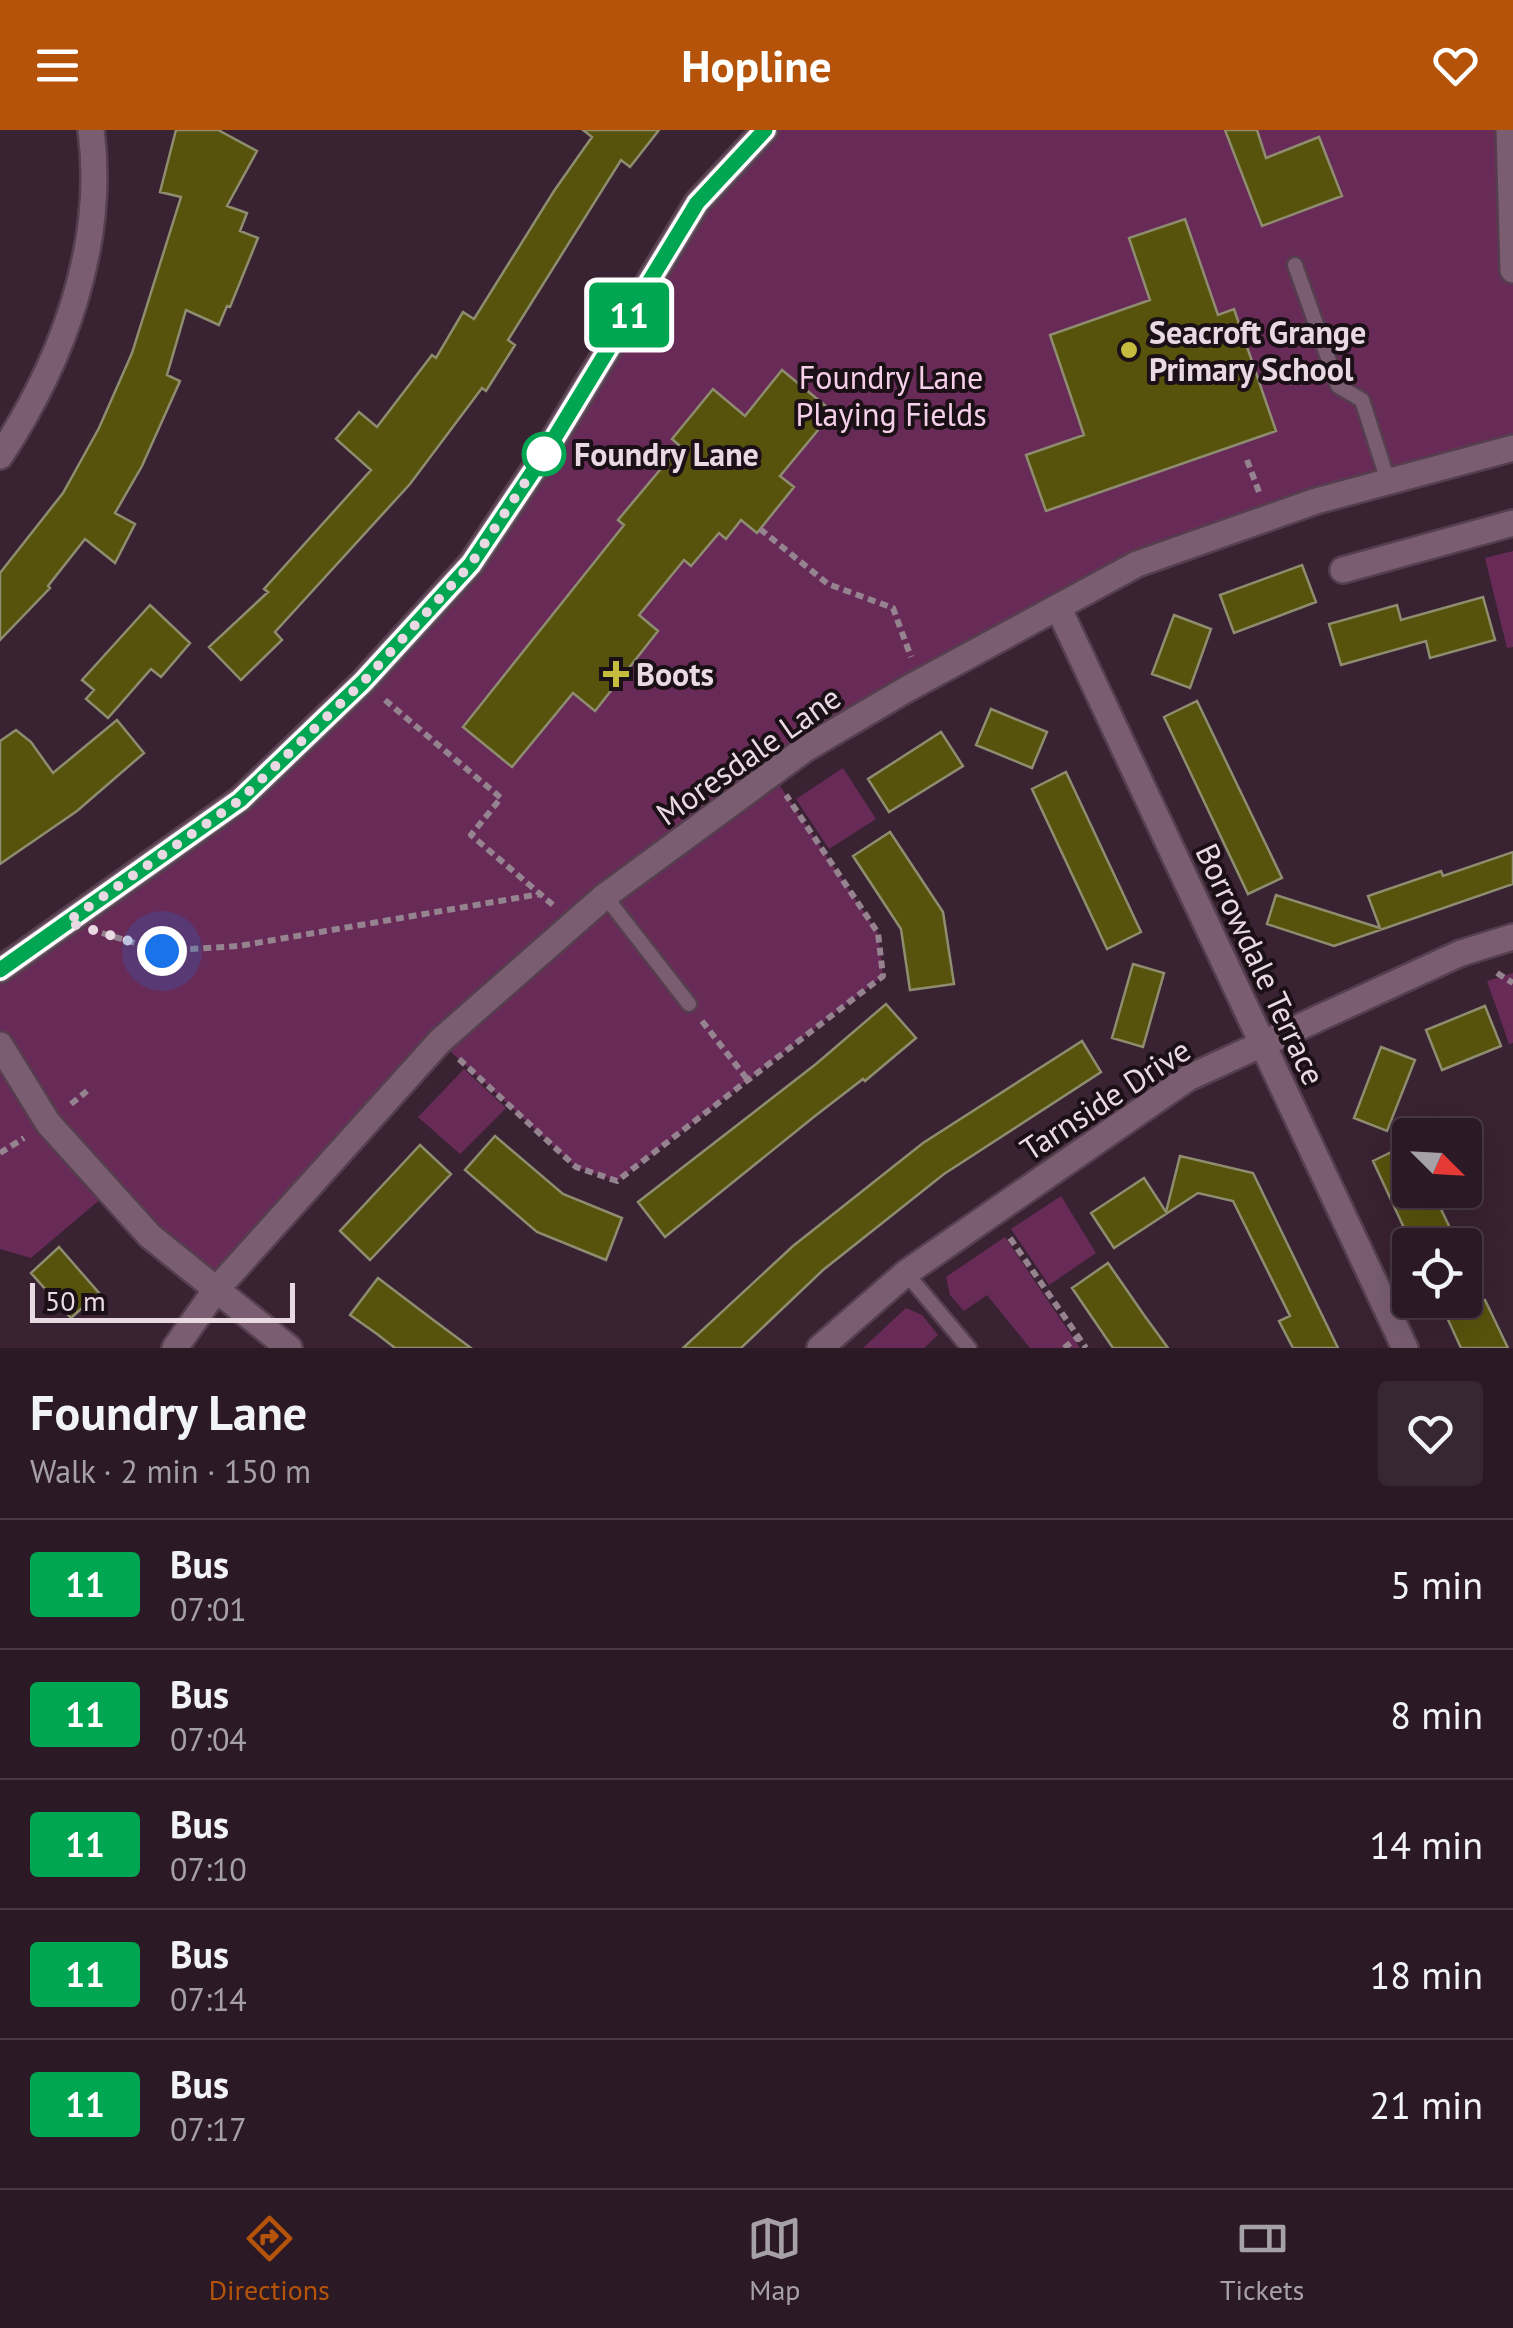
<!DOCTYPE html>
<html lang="en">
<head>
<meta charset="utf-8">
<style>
	body { margin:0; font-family:"PT Sans",sans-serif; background:#372732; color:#f1f3f6; height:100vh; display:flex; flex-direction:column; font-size:38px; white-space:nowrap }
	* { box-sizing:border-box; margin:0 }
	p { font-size:32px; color:#a6a1a7 }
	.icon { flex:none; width:55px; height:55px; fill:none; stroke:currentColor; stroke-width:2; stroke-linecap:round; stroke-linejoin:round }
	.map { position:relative; height:1218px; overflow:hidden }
	.drawer { display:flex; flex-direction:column; background:#2b1a26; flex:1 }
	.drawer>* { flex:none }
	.badge { padding:0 20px; border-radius:8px; font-size:35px; line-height:65px }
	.needle { width:65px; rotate:114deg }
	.buttons { position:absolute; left:1392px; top:988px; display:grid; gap:20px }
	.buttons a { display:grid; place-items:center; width:90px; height:90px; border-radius:10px; background:#2b1a26; box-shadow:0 10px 40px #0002,0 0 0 2px #473843; font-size:50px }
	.scale { position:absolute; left:30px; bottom:25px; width:265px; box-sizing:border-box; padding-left:10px; border:5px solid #e9d9e3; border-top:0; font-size:28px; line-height:35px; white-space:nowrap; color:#e9d9e3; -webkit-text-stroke:8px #1a1016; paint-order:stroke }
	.you { position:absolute; width:50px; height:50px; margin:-25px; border:8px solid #fff; border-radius:50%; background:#1a73e8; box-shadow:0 0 0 15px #1a73e833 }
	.map>.badge { position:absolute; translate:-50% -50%; box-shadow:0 0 0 5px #fff }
	.round { display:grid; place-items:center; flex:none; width:105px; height:105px; border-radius:10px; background:#372732 }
	.headline { display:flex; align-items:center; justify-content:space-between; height:170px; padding:0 30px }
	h1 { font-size:48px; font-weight:700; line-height:75px }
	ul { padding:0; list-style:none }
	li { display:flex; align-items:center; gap:30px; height:130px; padding:0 30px; border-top:2px solid #473843 }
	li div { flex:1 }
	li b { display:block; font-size:38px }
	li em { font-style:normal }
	li .badge { min-width:110px; font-weight:700; text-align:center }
	header { display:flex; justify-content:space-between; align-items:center; height:130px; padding:0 30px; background:#b45309; color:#fff; font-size:45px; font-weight:700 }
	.tabs { display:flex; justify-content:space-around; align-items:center; height:140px; border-top:2px solid #473843; background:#2b1a26; font-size:28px; color:#a6a1a7 }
	.tabs a { display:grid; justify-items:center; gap:5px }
	.tabs .selected { color:#b45309 }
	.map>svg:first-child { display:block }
	.green { fill:#682b58 }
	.building { fill:#58530c; stroke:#8e8d70; stroke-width:2.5 }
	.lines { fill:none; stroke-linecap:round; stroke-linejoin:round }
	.service-casing { stroke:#553f4e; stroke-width:19 }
	.minor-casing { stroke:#553f4e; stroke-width:30 }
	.tertiary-casing { stroke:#553f4e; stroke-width:30 }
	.path { stroke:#968390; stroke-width:6; stroke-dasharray:8 5; stroke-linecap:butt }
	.service { stroke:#7a5d71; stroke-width:14 }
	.minor { stroke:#7a5d71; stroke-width:25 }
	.tertiary { stroke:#7a5d71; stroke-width:25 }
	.line-casing { stroke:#fff; stroke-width:22 }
	.line { stroke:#00a651; stroke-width:15 }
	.walk { stroke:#e9d9e3; stroke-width:10; stroke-dasharray:0 18 }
	.poi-dot { fill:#c5bc3d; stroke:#1a1016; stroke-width:4 }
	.stop-dot { fill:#fff; stroke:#00a651; stroke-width:5 }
	.labels { text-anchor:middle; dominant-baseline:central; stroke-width:8; stroke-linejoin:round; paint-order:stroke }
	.poi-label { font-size:32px; font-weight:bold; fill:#e9d9e3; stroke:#1a1016; text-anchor:start }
	.park-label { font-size:32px; fill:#f6cfe9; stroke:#1a1016 }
	.stop-label { font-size:32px; font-weight:bold; fill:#e9d9e3; stroke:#1a1016; text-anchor:start }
	.street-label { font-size:32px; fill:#e9d9e3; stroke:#1a1016 }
</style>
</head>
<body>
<header><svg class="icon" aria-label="menu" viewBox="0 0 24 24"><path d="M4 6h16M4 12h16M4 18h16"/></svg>Hopline<svg class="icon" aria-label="heart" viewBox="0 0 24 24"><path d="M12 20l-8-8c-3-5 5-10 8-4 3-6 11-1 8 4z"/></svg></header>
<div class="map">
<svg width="1513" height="1218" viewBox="0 0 1513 1218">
	<rect width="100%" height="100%" fill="#392232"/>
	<!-- green -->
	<path class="green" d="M 765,0 L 1513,0 L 1513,318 L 1137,434 L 772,644 L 878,803 L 883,846 L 617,1051 L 576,1037 L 440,912 L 215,1161 L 110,1061 L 31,1128 L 0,1119 L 0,840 L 241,669 L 471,434 L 697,73 Z
		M 1513,421 L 1513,517 L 1507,518 L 1485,428 Z
		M 843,638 L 876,689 L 829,719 L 796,669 Z
		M 1513,843 L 1513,913 L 1509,914 L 1487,851 Z
		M 464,939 L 506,978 L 460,1024 L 418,987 Z
		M 1061,1066 L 1096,1123 L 1049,1155 L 1011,1099 Z
		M 1005,1107 L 1080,1218 L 1030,1218 L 987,1165 L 964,1181 L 950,1165 L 946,1147 Z
		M 906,1178 L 922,1185 L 938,1205 L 924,1218 L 863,1218 Z"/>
	<!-- building -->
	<path class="building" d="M 176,0 L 218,0 L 257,21 L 227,76 L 247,83 L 240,101 L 258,108 L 230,177 L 227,176 L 219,195 L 186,180 L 167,245 L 180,251 L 142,336 L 115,383 L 135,394 L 115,433 L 85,409 L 48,456 L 50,458 L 0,510 L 0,443 L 63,363 L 99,298 L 132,223 L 181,67 L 160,62 Z
		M 583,0 L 659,0 L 630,37 L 621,30 L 508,210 L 515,215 L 486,261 L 482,258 L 410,354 L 275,502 L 282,510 L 241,550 L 209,517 L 268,462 L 264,459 L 371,340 L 336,309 L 359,282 L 377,297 L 432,225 L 436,228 L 463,182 L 474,189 L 554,61 L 592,7 Z
		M 1225,0 L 1257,0 L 1266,28 L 1319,7 L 1342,66 L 1262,96 Z
		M 1185,89 L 1218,185 L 1234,179 L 1276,301 L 1046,381 L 1026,325 L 1084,305 L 1050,205 L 1150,170 L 1129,108 Z
		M 782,240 L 833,282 L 780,346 L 794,357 L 757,403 L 741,390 L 726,409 L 719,403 L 691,436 L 684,430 L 639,485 L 658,501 L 595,581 L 573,563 L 512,637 L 463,597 L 624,395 L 618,390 L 680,316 L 672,309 L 713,259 L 745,286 Z
		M 1302,435 L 1316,472 L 1234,503 L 1220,465 Z
		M 1483,467 L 1495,510 L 1430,528 L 1426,511 L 1341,535 L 1329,494 L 1397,475 L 1401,490 Z
		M 150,475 L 190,513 L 161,547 L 151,539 L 108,588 L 86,569 L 94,560 L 82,550 Z
		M 1174,485 L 1211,499 L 1190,558 L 1152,544 Z
		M 1197,571 L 1282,748 L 1248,764 L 1164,587 Z
		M 991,579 L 1047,602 L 1032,638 L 976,615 Z
		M 117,590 L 144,623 L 77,681 L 0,734 L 0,611 L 16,600 L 31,612 L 53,643 Z
		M 941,602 L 963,636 L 889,682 L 868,649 Z
		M 1066,642 L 1141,802 L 1107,819 L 1032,659 Z
		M 890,702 L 943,782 L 954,854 L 910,860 L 901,799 L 853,726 Z
		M 1513,722 L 1513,754 L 1334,816 L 1267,794 L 1276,765 L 1380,798 L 1368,766 L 1441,741 L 1443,746 Z
		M 1133,834 L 1164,843 L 1143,917 L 1112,908 Z
		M 886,874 L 916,908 L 865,951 L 863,949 L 815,986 L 665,1107 L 638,1072 L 816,934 Z
		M 1485,876 L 1501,916 L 1442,940 L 1426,900 Z
		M 1082,911 L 1101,942 L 944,1044 L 823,1140 L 741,1218 L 683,1218 L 793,1116 L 923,1013 Z
		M 1381,917 L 1415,930 L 1387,1001 L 1354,988 Z
		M 495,1006 L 563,1064 L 622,1088 L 606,1130 L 537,1102 L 465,1040 Z
		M 1410,1013 L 1410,1060 L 1432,1060 L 1458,1115 L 1412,1115 L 1373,1031 Z
		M 420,1015 L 451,1044 L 370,1130 L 340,1101 Z
		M 1180,1026 L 1253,1043 L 1338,1218 L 1293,1218 L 1279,1191 L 1290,1186 L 1233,1071 L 1198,1063 L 1114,1118 L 1091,1083 L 1144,1048 L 1166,1082 Z
		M 59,1117 L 99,1163 L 71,1188 L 31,1143 Z
		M 1108,1133 L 1144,1185 L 1168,1218 L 1113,1218 L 1072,1158 Z
		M 378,1148 L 432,1189 L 471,1218 L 395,1218 L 377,1204 L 350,1185 Z
		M 1439,1170 L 1485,1170 L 1508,1218 L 1461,1218 Z"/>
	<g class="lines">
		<defs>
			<path id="service" d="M 1295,135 L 1338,256 L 1362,270 L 1388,351
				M 605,766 L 689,874
				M 906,1143 L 969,1218"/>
			<path id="minor" d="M 1509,0 L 1513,140
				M 0,326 C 63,231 106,114 91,0
				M 1343,440 L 1513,393
				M 1058,477 L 1405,1218
				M 0,915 L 48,993 L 150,1106 L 289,1218
				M 175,1218 L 215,1161 L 440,911 L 605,766 L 805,619 L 907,559 L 1137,434 L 1316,371 L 1513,318
				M 820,1218 L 906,1143 L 1188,948 L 1461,823 L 1513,807"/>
			<path id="tertiary" d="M 0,840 L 241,669 L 363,552 L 471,434 L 544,325 L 697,73 L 765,0"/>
		</defs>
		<!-- service casing -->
		<use href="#service" class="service-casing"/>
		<!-- minor casing -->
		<use href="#minor" class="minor-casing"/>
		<!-- tertiary casing -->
		<use href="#tertiary" class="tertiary-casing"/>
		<!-- path -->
		<path class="path" d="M 1247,330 L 1259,362
			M 760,399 L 828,454 L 893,478 L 911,527
			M 385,570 L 501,668 L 471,705 L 553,775
			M 102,803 L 161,821 L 239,816 L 540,764
			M 1497,843 L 1513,853
			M 702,891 L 747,949
			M 459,929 L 576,1037 L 617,1051 L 883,846 L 878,803 L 786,665
			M 71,974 L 87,961
			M 0,1023 L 24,1008
			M 1010,1108 L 1086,1218
			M 1064,1218 L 1078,1207"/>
		<!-- service -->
		<use href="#service" class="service"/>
		<!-- minor -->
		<use href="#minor" class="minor"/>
		<!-- tertiary -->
		<use href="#tertiary" class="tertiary"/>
	</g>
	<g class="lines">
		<defs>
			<path id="line" d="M 0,840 L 240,670 L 363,552 L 428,481 L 471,434 L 544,325 L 697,73 L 765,0"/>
		</defs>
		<!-- line casing -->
		<use href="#line" class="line-casing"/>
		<!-- line -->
		<use href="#line" class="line"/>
		<!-- walk -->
		<path class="walk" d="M 162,821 L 67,792 L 240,670 L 363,552 L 471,434 L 544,324"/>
	</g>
	<!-- markers -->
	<g class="poi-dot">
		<circle cx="1129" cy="220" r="10"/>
		<path d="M611 529h10v10h10v10h-10v10h-10v-10h-10v-10h10z"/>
	</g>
	<circle class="stop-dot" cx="544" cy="324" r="20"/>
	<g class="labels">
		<!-- poi labels -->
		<g class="poi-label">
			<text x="1149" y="202">Seacroft Grange<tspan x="1149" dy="37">Primary School</tspan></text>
			<text x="636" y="544">Boots</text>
		</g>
		<!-- park labels -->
		<g class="park-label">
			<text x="891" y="247">Foundry Lane<tspan x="891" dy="37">Playing Fields</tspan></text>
		</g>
		<!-- stop labels -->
		<g class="stop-label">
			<text x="574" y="324">Foundry Lane</text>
		</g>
		<!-- street labels -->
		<g class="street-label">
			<text transform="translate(748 625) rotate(-35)">Moresdale Lane</text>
			<text transform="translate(1261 834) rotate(65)">Borrowdale Terrace</text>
			<text transform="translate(1105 969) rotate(-33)">Tarnside Drive</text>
		</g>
	</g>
</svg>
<div class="buttons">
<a><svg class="needle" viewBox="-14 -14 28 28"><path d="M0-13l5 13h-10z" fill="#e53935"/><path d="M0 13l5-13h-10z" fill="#a6a1a7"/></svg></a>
<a><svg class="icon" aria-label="locate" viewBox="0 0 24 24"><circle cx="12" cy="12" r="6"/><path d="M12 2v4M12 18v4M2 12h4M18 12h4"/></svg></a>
</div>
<div class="scale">50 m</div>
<div class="you" style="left:162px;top:821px"></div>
<b class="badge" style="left:629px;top:185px;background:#00a651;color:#fff">11</b>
</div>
<section class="drawer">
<div class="headline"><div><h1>Foundry Lane</h1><p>Walk · 2 min · 150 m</p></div><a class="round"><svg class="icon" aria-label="heart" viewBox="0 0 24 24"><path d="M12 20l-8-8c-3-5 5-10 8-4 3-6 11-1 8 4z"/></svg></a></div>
<ul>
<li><span class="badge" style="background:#00a651;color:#fff">11</span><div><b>Bus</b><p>07:01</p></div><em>5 min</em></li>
<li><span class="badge" style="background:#00a651;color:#fff">11</span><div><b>Bus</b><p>07:04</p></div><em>8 min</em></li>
<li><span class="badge" style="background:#00a651;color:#fff">11</span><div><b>Bus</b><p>07:10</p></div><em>14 min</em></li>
<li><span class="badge" style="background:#00a651;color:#fff">11</span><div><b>Bus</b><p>07:14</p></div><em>18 min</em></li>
<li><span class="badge" style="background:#00a651;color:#fff">11</span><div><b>Bus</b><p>07:17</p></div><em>21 min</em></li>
</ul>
</section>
<nav class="tabs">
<a class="selected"><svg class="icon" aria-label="directions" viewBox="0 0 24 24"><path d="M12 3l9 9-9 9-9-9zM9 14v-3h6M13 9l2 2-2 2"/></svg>Directions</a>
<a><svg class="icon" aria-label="map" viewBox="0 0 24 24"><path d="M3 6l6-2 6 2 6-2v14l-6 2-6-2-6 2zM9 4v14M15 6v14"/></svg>Map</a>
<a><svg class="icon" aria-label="tickets" viewBox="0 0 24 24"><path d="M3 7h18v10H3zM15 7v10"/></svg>Tickets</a>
</nav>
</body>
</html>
